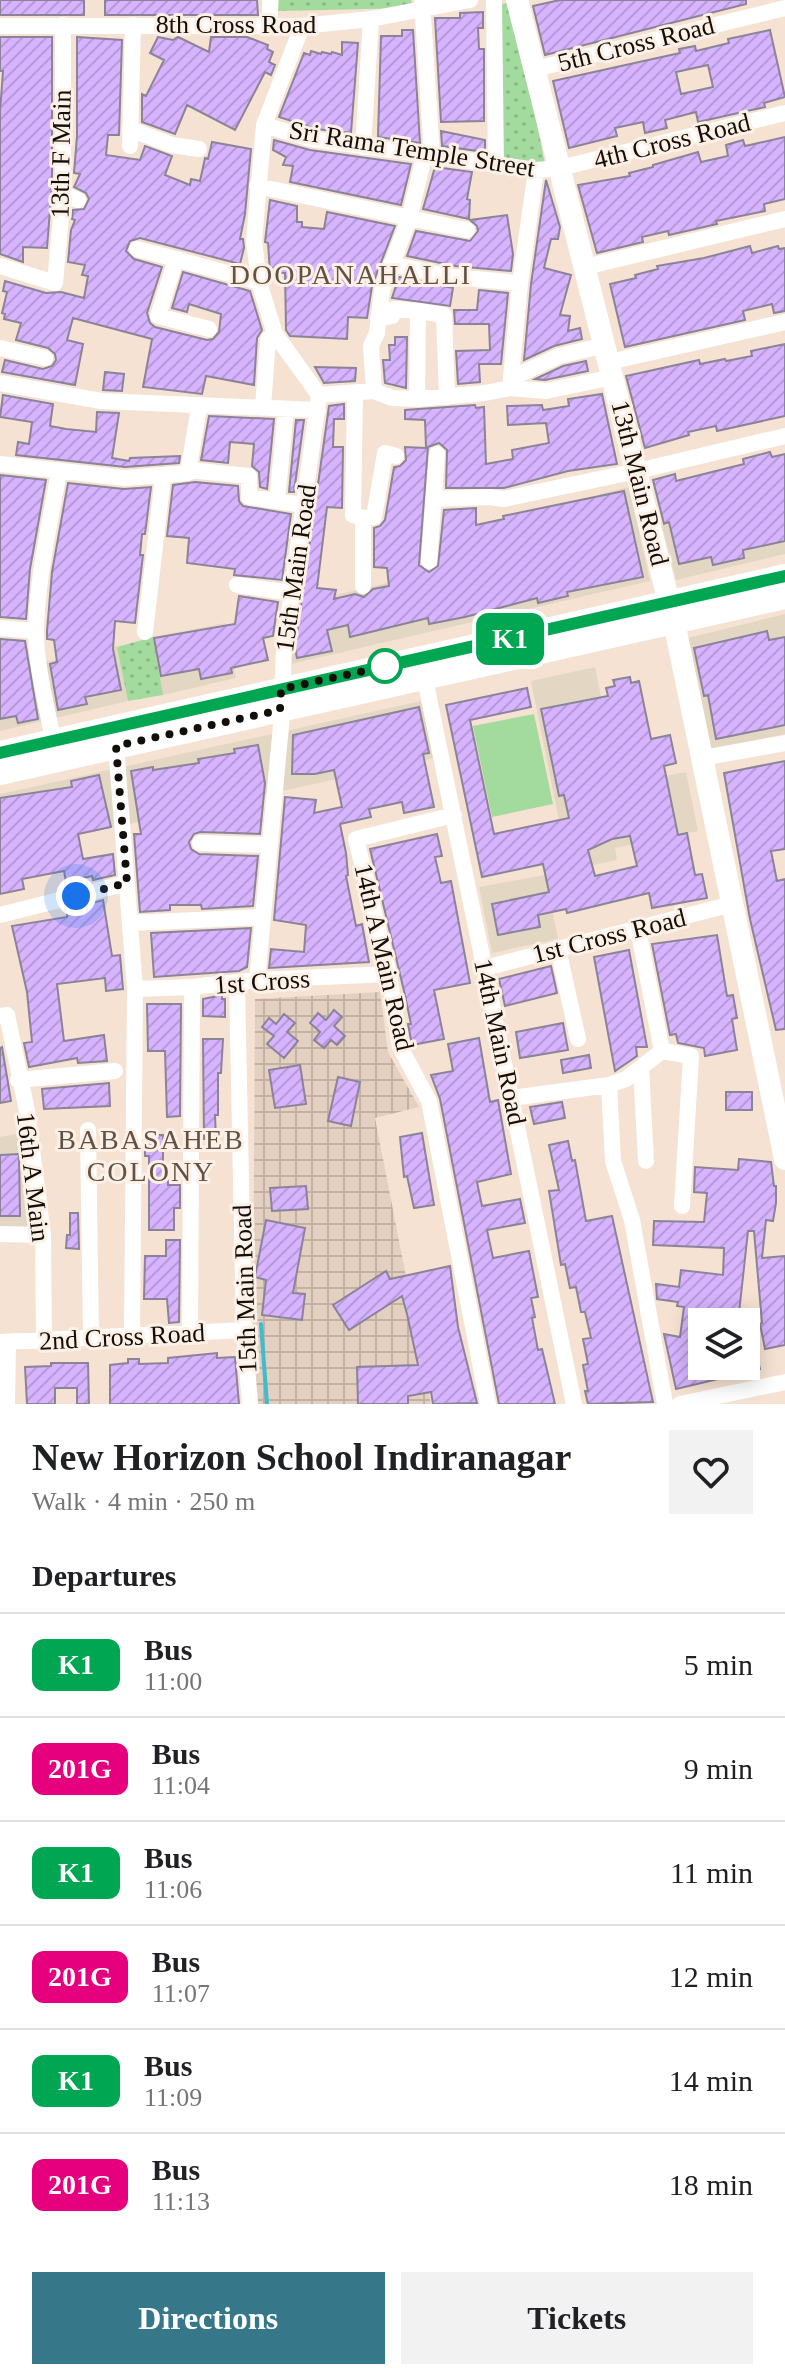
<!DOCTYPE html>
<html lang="en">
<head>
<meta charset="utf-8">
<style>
	body { margin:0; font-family:Georgia,serif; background:#f2f2f2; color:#202124; height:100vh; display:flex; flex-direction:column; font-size:30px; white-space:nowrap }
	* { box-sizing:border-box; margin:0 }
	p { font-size:26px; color:#757577 }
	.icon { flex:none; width:44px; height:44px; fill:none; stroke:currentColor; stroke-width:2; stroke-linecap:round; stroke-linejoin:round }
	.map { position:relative; height:1404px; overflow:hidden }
	.side { display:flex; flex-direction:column; background:#fff; flex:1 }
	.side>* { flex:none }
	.badge { padding:0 16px; border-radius:12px; font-size:28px; line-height:52px }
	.buttons { position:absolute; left:688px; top:1308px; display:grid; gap:16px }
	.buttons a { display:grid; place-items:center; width:72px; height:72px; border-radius:0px; background:#fff; box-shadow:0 4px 20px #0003; font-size:40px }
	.you { position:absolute; width:40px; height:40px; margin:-20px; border:6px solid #fff; border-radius:50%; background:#1a73e8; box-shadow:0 0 0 12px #1a73e833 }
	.map>.badge { position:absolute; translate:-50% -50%; box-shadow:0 0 0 4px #fff }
	h2 { padding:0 32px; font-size:30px; line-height:72px }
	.round { display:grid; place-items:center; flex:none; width:84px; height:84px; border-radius:0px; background:#f2f2f2 }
	.headline { display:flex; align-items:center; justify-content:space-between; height:136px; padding:0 32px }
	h1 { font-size:38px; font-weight:600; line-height:60px }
	.button { display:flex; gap:16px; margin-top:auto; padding:16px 32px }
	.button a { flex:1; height:92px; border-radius:0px; background:#36788a; color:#fff; font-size:32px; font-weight:600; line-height:92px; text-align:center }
	.button a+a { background:#f2f2f2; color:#202124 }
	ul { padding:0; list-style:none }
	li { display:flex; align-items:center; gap:24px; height:104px; padding:0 32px; border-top:2px solid #e0e0e0 }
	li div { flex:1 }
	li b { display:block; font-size:30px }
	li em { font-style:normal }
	li .badge { min-width:88px; font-weight:700; text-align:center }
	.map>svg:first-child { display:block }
	.commercial { fill:#e3d7c3 }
	.industrial { fill:url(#industrial-grid) }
	.grass { fill:url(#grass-dots) }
	.pitch { fill:#a3da9e }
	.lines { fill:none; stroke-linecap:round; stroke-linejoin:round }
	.stream { stroke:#40bccb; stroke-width:4 }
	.building { fill:url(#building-hatch); stroke:#8b8397; stroke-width:2; fill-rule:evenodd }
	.street { stroke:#fff; stroke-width:16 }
	.secondary { stroke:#fff; stroke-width:22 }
	.primary { stroke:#fff; stroke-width:24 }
	.line-casing { stroke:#fff; stroke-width:18 }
	.line { stroke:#00a651; stroke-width:12 }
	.walk { stroke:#140e08; stroke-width:8; stroke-dasharray:0 14.4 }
	.stop-dot { fill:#fff; stroke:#00a651; stroke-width:4 }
	.labels { text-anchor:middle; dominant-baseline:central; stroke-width:6; stroke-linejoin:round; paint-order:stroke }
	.street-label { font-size:26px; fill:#140e08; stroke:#fdf1e7 }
	.neighbourhood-label { font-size:28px; letter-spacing:2px; fill:#635244; stroke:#fdf1e7 }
</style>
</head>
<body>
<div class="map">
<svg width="785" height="1404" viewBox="0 0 785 1404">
	<defs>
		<pattern id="industrial-grid" width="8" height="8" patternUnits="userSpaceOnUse" patternTransform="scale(2)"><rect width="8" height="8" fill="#e3d0c1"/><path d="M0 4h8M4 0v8" fill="none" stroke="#c2b1a4"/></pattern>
		<pattern id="grass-dots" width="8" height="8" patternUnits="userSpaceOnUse" patternTransform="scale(2)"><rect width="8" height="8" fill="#a3da9e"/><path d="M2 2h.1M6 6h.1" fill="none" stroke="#8bba87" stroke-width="1.8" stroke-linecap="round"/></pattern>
		<pattern id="building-hatch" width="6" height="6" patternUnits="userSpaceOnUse" patternTransform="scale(2)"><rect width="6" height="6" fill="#d6b4ff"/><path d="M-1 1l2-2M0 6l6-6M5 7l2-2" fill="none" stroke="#b79ad9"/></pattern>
	</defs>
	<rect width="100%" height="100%" fill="#f6e2d2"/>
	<!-- commercial -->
	<path class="commercial" d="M 629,487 L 650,581 L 291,664 L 292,605 L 609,532 L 600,494 Z
		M 785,496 L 785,554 L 676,580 L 662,526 Z
		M 785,614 L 785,734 L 711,750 L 688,638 Z
		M 226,623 L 236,678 L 163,695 L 153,637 Z
		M 117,646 L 128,701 L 0,731 L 0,672 Z
		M 595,667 L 619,785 L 686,772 L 698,831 L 615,848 L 617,860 L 569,870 L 531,681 Z
		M 421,701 L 434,758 L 0,852 L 0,794 Z
		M 545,875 L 558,939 L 492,953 L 479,887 Z
		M 20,1133 L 31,1229 L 0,1229 L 0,1137 Z"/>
	<!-- industrial -->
	<path class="industrial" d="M 380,992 L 388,1052 L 419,1107 L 375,1118 L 431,1404 L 258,1404 L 253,1347 L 255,999 Z"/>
	<!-- grass -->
	<path class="grass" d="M 279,0 L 411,0 L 413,8 L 278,11 Z
		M 512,1 L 545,164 L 499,162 L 499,5 Z
		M 153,637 L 163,695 L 128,701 L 117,647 Z"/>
	<!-- pitch -->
	<path class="pitch" d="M 534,714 L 553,804 L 492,817 L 473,726 Z"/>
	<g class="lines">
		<!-- stream -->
		<path class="stream" d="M 261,1324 L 267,1404"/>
	</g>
	<!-- building -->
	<path class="building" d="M 0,0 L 84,0 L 84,15 L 0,15 Z
		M 105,0 L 257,0 L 258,15 L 105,15 Z
		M 560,0 L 746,0 L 746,4 L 545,55 L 533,6 Z
		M 483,12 L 483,28 L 478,28 L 479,49 L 484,49 L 484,121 L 441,122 L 435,18 L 460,18 L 460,13 Z
		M 402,30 L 413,30 L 420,143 L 378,137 L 381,36 L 402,36 Z
		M 770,30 L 785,97 L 764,103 L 765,107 L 698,122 L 696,112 L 665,120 L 667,128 L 645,133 L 643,122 L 615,128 L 617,136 L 569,148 L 553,81 L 680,53 L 679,49 L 695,46 L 696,51 L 729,43 L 728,39 ZM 708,65 L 713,87 L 681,94 L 676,72 Z
		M 0,37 L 52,37 L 52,185 L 47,248 L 23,247 L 23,262 L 0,254 L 0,111 L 3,71 L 0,71 Z
		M 77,37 L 122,40 L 119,135 L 108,135 L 106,155 L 140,160 L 145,146 L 172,156 L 165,175 L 190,185 L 191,179 L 200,181 L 205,158 L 208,159 L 212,142 L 251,149 L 245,214 L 240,239 L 243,239 L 244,248 L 240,264 L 140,238 L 130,241 L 126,251 L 134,259 L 162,267 L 147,313 L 150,323 L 155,327 L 207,340 L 213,339 L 219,332 L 221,314 L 189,304 L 187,312 L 172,308 L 183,272 L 250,291 L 262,330 L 257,338 L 254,385 L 206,376 L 202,394 L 143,387 L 152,339 L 73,318 L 67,340 L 83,344 L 75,385 L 2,372 L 5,360 L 43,369 L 52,366 L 56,360 L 55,354 L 48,348 L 16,340 L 21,323 L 4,319 L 5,314 L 2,313 L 7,292 L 3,291 L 5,281 L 46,293 L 61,292 L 84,298 L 88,276 L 82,275 L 85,265 L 68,262 L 71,230 L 75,220 L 72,219 L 73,210 L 84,209 L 89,199 L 86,193 L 74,187 L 80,174 L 74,173 L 77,136 Z
		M 158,37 L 173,40 L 178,37 L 209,52 L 211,37 L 247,37 L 268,45 L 267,49 L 273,52 L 269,62 L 275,65 L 271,75 L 265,72 L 235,130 L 187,105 L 175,134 L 142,122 L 142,94 L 146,96 L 164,60 L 150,53 Z
		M 342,42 L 358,43 L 351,133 L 316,129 L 279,117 L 304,53 L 310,55 L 311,51 L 321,54 L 322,52 L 331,54 L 332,52 L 342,55 Z
		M 441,131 L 485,140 L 485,152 L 442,146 Z
		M 785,137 L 785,199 L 764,204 L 765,211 L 716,221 L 717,224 L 669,235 L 668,231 L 642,237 L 643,242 L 597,253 L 578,185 L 630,176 L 629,173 L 653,167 L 653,165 L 698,152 L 701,162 L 728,156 L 726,145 L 743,140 L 745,146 Z
		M 274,140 L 310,150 L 411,164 L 401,205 L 290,182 L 293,166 L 283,165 L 286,157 L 273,150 Z
		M 435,167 L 472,172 L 467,199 L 470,200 L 469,219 L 423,209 Z
		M 546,180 L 560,227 L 558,239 L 551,239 L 544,268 L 571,275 L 560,315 L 570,316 L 568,331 L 580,328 L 582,339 L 554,346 L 524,360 L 531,284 Z
		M 270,200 L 297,206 L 297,222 L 302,222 L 302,227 L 324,229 L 327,212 L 395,226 L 372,286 L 367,318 L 348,317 L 347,339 L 290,336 L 286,330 L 285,273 L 270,272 L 268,243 L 265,242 Z
		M 507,215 L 513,254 L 511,271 L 455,266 L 407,256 L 416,231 L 470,241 L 478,231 L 477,226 L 470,220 Z
		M 750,246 L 752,253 L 778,246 L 779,249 L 785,248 L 785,311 L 774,313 L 772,304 L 743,311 L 745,320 L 625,347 L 610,284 L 636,278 L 635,275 L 658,269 L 657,266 L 704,258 Z
		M 399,277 L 453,288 L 450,306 L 392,298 Z
		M 479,290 L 508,293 L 501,364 L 479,364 L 480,382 L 458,384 L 456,351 L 490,350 L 489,324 L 455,324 L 454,310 L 477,310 Z
		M 395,337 L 407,337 L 406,388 L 385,383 L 383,360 L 390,360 L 389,345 L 395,345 Z
		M 785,344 L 785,416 L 717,431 L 716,426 L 688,432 L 689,435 L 645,448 L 626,376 L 699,360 L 700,364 L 725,359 L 726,361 L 752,356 L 751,351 Z
		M 586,361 L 588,371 L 545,380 L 535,379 L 563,366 Z
		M 315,367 L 356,368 L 355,381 L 324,383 Z
		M 105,372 L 124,374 L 122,391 L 103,390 Z
		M 602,394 L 617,464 L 568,471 L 504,488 L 446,488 L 447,450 L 439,443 L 428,447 L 419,565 L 429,572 L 438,566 L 444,510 L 476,508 L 476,525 L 504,519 L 503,516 L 624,491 L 643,577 L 567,592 L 568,596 L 538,603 L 537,598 L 465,617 L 429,624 L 428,618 L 350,637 L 348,625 L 327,630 L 332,651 L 297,658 L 295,648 L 329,406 L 344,404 L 344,419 L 334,419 L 333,447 L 343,447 L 342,508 L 327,507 L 317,588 L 336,590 L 334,599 L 355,594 L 364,597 L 373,589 L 389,586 L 387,568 L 374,567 L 374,528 L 380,526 L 385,520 L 394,467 L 400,466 L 406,460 L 405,447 L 426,448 L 425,420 L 405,419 L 405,410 L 475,405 L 476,408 L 484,407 L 486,464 L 513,459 L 512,450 L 549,443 L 546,423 L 508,425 L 507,406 L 542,405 L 543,410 L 569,406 L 568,399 Z
		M 3,395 L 53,404 L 50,426 L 66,429 L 96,432 L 97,412 L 119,413 L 112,458 L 129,461 L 130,458 L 180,456 L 179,463 L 125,467 L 16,455 L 18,442 L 29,444 L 32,422 L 0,417 Z
		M 209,416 L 274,419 L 267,489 L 260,487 L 259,472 L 252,466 L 254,444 L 230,442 L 228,463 L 201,460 Z
		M 296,420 L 304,420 L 294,492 L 289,492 Z
		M 770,452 L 772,457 L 785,454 L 785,541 L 743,550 L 744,558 L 713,565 L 711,557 L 679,564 L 669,522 L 664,524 L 653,480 L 675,474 L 676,481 L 744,464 L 743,459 Z
		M 0,475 L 46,480 L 30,569 L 26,619 L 0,617 Z
		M 195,482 L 238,486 L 239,501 L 243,506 L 291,514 L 282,580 L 234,575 L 235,569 L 187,563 L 189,538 L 167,536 L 173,485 Z
		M 68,483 L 124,489 L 151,487 L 145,534 L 142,534 L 140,555 L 143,555 L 135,623 L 115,621 L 113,649 L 121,690 L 85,697 L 87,704 L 58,710 L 50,664 L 57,662 L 54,640 L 47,639 L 47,631 L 52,572 Z
		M 239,596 L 278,602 L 273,636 L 263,638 L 268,660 L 231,668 L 232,673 L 201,679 L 199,669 L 161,676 L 154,638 L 235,624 Z
		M 767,631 L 769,640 L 785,637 L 785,725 L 716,739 L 708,695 L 704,696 L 694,648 Z
		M 0,639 L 25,641 L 38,719 L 18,723 L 16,716 L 0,719 Z
		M 630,677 L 631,683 L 639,681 L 651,739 L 670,735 L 676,763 L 664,766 L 678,835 L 687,833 L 695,875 L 702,874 L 707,898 L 652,908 L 649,893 L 567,913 L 566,909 L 538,915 L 540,927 L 498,935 L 492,904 L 549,892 L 543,864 L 482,877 L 446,705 L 527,688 L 531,707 L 470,720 L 494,834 L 569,818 L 564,795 L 559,796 L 541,709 L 608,696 L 606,688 L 615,686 L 613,680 ZM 630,836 L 637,866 L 595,876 L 588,850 L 612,839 Z
		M 419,707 L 429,753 L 423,754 L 434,807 L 404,813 L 402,802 L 369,809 L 371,817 L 340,824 L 346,853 L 348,875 L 346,876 L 356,926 L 362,924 L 369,962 L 269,968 L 271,949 L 304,952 L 306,925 L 274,920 L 285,797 L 316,800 L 314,813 L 342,807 L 334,770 L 315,774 L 292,774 L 293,735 Z
		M 258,745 L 265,783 L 260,834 L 200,832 L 194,834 L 189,842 L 191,849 L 199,854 L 258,856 L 253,906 L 202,909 L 201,905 L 170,905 L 170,910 L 140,912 L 134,834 L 141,834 L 131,771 L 153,767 L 153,770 L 199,763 L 198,759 L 235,753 L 234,749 Z
		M 785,761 L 785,849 L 771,851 L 777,881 L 785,879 L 785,1029 L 776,1030 L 750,919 L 724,773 Z
		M 99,775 L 111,827 L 78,834 L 83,859 L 113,854 L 115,875 L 93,880 L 92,876 L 66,882 L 64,871 L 22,879 L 24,889 L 0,894 L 0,798 L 72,787 L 71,781 Z
		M 437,834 L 442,856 L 435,857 L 441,883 L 451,881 L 470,983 L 434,990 L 444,1039 L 412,1045 L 408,1024 L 411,1024 L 404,991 L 370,849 Z
		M 103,900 L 112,956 L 120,955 L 123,989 L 106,991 L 105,978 L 57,984 L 64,1041 L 104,1035 L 107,1061 L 78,1063 L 77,1058 L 29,1067 L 24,1043 L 32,1042 L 27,992 L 12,926 L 67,917 L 67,910 Z
		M 251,928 L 247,967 L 239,971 L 154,977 L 151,933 Z
		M 717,935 L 727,996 L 733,995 L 737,1018 L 732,1019 L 737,1050 L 705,1056 L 704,1048 L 678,1043 L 676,1034 L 670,1035 L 652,944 Z
		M 629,950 L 647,1047 L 636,1047 L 637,1056 L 615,1071 L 594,957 Z
		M 551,966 L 557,993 L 505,1006 L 499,979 Z
		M 222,995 L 222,999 L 225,999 L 225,1017 L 203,1016 L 203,999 Z
		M 147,1004 L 181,1004 L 180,1116 L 167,1117 L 165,1051 L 148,1051 Z
		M 334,1010 L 342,1017 L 334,1026 L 345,1036 L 337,1045 L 331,1040 L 324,1048 L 314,1040 L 320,1032 L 310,1023 L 318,1013 L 326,1020 Z
		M 284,1014 L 295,1023 L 287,1032 L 298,1041 L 284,1058 L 267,1044 L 274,1036 L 262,1027 L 269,1018 L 276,1024 Z
		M 563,1023 L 568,1050 L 520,1058 L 516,1032 Z
		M 479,1038 L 490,1102 L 498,1100 L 511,1174 L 477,1182 L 482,1206 L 520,1199 L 525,1223 L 487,1230 L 493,1258 L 529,1251 L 538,1297 L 531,1298 L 535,1317 L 532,1318 L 538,1350 L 542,1349 L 555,1404 L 499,1404 L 440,1099 L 431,1075 L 453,1071 L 448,1044 Z
		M 203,1039 L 223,1039 L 221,1073 L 218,1073 L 218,1115 L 215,1115 L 216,1139 L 204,1139 Z
		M 2,1047 L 11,1101 L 0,1103 L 0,1048 Z
		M 589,1055 L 591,1068 L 563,1073 L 561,1060 Z
		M 300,1065 L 306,1104 L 275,1108 L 269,1070 Z
		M 338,1077 L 360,1082 L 351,1126 L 328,1121 Z
		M 109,1083 L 110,1106 L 44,1109 L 42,1089 Z
		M 726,1092 L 752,1092 L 752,1110 L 726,1110 Z
		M 562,1102 L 565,1118 L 534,1124 L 530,1107 Z
		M 422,1133 L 434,1205 L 414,1208 L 407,1176 L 404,1177 L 400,1137 Z
		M 145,1135 L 163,1135 L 163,1174 L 168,1174 L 168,1185 L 180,1185 L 180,1208 L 174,1208 L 174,1230 L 149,1230 L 149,1156 L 145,1156 Z
		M 568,1141 L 572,1161 L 575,1160 L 586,1221 L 612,1216 L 653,1402 L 588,1404 L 585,1391 L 588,1391 L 583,1365 L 588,1364 L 583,1339 L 591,1338 L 585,1312 L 581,1312 L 576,1287 L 570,1288 L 565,1264 L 561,1265 L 549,1191 L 559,1190 L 549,1145 Z
		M 19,1154 L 20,1216 L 0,1216 L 0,1155 Z
		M 739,1159 L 771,1162 L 774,1186 L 776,1186 L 776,1203 L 773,1221 L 766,1220 L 762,1258 L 785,1256 L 785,1345 L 765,1349 L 760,1324 L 762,1323 L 754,1231 L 748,1231 L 739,1313 L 730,1312 L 728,1322 L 702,1322 L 702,1366 L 746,1366 L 746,1327 L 750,1326 L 760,1369 L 676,1389 L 664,1334 L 680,1337 L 684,1307 L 677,1306 L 678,1302 L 657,1299 L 656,1284 L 679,1287 L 681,1270 L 723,1275 L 724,1248 L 653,1245 L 654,1221 L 704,1222 L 707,1193 L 694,1192 L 695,1167 L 738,1170 Z
		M 306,1186 L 308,1209 L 272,1211 L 270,1188 Z
		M 70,1213 L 78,1213 L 79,1249 L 66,1248 L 67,1235 L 70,1235 Z
		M 266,1220 L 305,1228 L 293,1293 L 305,1294 L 302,1320 L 262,1315 L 266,1280 L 255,1277 Z
		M 166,1240 L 180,1240 L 179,1322 L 169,1323 L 167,1299 L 144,1299 L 145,1256 L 166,1256 Z
		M 450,1266 L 458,1327 L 477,1403 L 433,1404 L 431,1392 L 408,1396 L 408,1404 L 358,1404 L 357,1367 L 418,1365 L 407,1314 L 402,1296 L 349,1330 L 333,1305 L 386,1271 L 390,1279 Z
		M 217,1353 L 217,1358 L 235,1357 L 239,1404 L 110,1404 L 110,1365 L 128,1363 L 128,1359 L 139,1359 L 139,1364 L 168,1363 L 168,1358 Z
		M 51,1363 L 88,1363 L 89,1404 L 77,1404 L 77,1388 L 55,1388 L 55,1404 L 27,1404 L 25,1367 L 51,1366 Z"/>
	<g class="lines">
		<!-- street -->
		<path class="street" d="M 494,0 L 496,166
			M 270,25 L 270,0
			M 0,26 L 302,26 L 371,19 L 470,0
			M 302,26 L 264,125 L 254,241 L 259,282 L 275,334 L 319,395 L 374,391 L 392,398 L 417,399 L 485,393 L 510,388 L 516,376 L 559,356 L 605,345
			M 535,69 L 785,8
			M 264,125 L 311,139 L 536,170 L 560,168 L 785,113
			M 130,129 L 172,145 L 199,149
			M 130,146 L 133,25
			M 363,147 L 371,19
			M 536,170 L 520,283 L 510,388 L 546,391 L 613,377
			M 257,186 L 467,230
			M 63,194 L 78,200
			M 137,249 L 176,259
			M 391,264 L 453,277 L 520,283
			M 0,266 L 55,283 L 63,194 L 63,25
			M 585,267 L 785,219
			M 378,319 L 392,316 L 394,309 L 418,311
			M 209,329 L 158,316 L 176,259 L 259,282
			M 0,348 L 45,358
			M 609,362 L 785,322
			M 0,383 L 101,401 L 318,410
			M 374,391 L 371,346 L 377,333 L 382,290 L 409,219 L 423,161 L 432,156 L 422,0
			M 355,393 L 353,515 L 363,518 L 363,586
			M 417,399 L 418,311 L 444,315 L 447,397
			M 263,408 L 268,339 L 275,334
			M 0,464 L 125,478 L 188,473 L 199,407
			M 189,470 L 249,476 L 249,497 L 304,505
			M 434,499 L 488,497 L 504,499 L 637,471 L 785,436
			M 277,501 L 286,409
			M 363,518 L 374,517 L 385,453 L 396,456
			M 429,561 L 437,454
			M 237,585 L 292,593
			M 0,628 L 36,631
			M 145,632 L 163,477
			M 425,679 L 574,1404
			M 53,741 C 47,705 36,668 36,631 C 37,578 50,523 59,471
			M 116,746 L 135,989 L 132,1336
			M 702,758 L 785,743
			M 454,815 L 356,839 L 389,974 L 400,1047 L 429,1101 L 488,1404
			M 200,843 L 268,845
			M 0,915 L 127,883
			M 130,923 L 261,917
			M 558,949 L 578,1039
			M 485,968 L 732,904
			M 257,980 L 281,726 L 284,648 L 319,395
			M 237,983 L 244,1330 L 250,1404
			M 135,989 L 192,987 L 257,980 L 389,974
			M 0,1016 L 7,1015 L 27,1111 L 43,1235 L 44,1342
			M 662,1051 L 691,1056 L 682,1206
			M 641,1068 L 646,1161
			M 18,1080 L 115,1071
			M 609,1085 L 613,1161 L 632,1220 L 665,1404
			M 511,1098 L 609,1085 L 626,1079 L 662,1051 L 638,929
			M 88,1130 L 91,1340
			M 0,1234 L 43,1235
			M 190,1333 L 192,987
			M 0,1342 L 244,1330
			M 7,1404 L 8,1342
			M 680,1404 L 785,1382"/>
		<!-- secondary -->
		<path class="secondary" d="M 517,0 L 674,622 L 785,1159"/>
		<!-- primary -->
		<path class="primary" d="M 0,753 L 785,576
			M 0,773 L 785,597"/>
	</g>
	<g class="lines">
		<defs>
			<path id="line" d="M 0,753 L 785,576"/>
		</defs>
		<!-- line casing -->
		<use href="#line" class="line-casing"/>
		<!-- line -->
		<use href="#line" class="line"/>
		<!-- walk -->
		<path class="walk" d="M 76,896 L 127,883 L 116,746 L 280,710 L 281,689 L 397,664 L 385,666"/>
	</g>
	<!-- markers -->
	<circle class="stop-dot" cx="385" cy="666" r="16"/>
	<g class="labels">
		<!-- street labels -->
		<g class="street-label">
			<text x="236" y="24">8th Cross Road</text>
			<text transform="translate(636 44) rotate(-14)">5th Cross Road</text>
			<text transform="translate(672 141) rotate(-14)">4th Cross Road</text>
			<text transform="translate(412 149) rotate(9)">Sri Rama Temple Street</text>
			<text transform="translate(61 154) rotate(-89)">13th F Main</text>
			<text transform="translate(640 483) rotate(76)">13th Main Road</text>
			<text transform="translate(296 568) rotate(-82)">15th Main Road</text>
			<text transform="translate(609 936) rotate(-14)">1st Cross Road</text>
			<text transform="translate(384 957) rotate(77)">14th A Main Road</text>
			<text transform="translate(262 982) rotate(-4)">1st Cross</text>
			<text transform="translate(500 1042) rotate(78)">14th Main Road</text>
			<text transform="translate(33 1177) rotate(83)">16th A Main</text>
			<text transform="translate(245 1289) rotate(-92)">15th Main Road</text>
			<text transform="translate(122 1337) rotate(-3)">2nd Cross Road</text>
		</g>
		<!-- neighbourhood labels -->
		<g class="neighbourhood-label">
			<text x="351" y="274">DOOPANAHALLI</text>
			<text x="151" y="1139">BABASAHEB<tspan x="151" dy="32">COLONY</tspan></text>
		</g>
	</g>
</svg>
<div class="buttons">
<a><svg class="icon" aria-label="layers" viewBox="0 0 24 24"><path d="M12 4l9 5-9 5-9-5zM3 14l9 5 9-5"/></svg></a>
</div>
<div class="you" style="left:76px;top:896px"></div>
<b class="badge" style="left:510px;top:639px;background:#00a651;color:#fff">K1</b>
</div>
<section class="side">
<div class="headline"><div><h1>New Horizon School Indiranagar</h1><p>Walk · 4 min · 250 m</p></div><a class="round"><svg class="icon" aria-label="heart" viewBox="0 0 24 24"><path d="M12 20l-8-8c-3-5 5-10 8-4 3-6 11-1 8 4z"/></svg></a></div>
<h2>Departures</h2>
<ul>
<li><span class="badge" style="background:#00a651;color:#fff">K1</span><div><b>Bus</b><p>11:00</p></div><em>5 min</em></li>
<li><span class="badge" style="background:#e6007e;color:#fff">201G</span><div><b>Bus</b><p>11:04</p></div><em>9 min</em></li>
<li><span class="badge" style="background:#00a651;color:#fff">K1</span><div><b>Bus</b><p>11:06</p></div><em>11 min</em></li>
<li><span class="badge" style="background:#e6007e;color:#fff">201G</span><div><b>Bus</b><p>11:07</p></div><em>12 min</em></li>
<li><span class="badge" style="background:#00a651;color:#fff">K1</span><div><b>Bus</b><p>11:09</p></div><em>14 min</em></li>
<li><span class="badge" style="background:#e6007e;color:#fff">201G</span><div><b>Bus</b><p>11:13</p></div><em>18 min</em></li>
</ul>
<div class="button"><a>Directions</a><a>Tickets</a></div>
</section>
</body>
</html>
